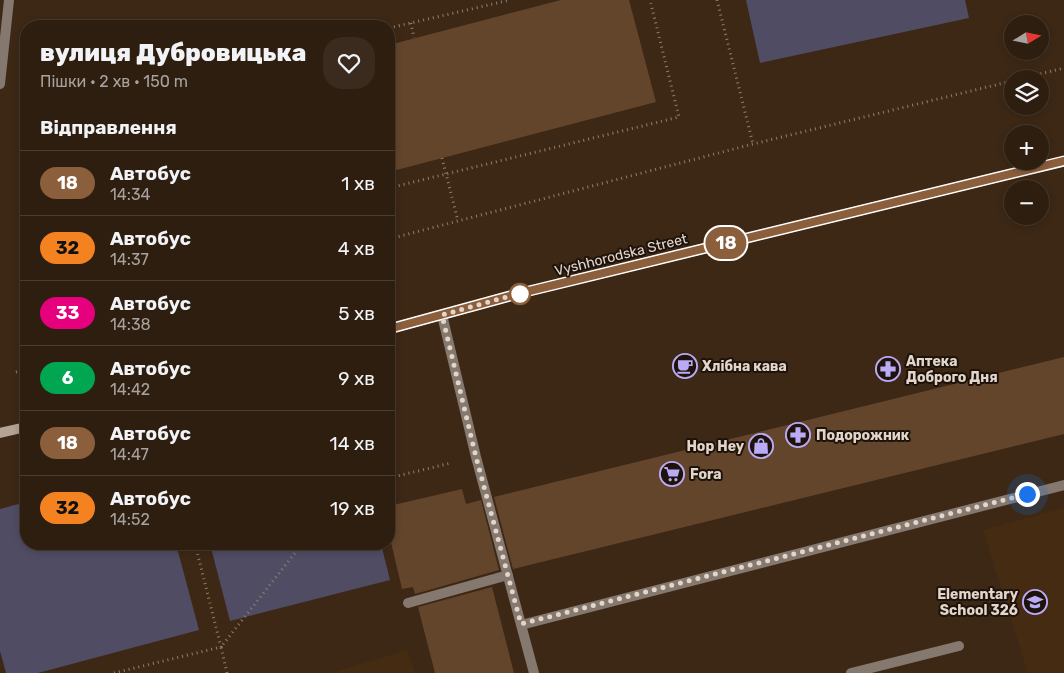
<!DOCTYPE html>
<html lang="uk">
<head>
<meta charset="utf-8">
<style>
	body { margin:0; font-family:Rubik,sans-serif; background:#3a2b1e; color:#f1f3f6; height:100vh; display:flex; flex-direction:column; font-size:19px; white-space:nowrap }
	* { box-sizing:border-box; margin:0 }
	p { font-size:16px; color:#a7a29f }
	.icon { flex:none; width:28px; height:28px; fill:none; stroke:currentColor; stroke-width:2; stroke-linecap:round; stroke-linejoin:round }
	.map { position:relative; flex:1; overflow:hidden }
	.drawer { position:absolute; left:20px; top:20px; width:375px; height:530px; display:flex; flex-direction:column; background:#2e1e10; border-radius:20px; box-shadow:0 2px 8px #0003,0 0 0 1px #493c30 }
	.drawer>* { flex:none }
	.badge { padding:0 10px; border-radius:16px; font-size:18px; line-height:32px }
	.needle { width:32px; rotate:80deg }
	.buttons { position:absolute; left:1004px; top:15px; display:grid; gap:10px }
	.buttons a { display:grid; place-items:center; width:45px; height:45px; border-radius:50%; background:#2e1e10; box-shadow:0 2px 8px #0003,0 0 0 1px #493c30; font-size:25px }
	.you { position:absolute; width:25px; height:25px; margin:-12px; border:4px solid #fff; border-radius:50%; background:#1a73e8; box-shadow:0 0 0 8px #1a73e833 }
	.map>.badge { position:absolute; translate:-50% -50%; box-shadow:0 0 0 2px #fff }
	h2 { padding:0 20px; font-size:19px; line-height:45px }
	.round { display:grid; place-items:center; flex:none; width:52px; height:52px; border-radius:20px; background:#3a2b1e }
	.headline { display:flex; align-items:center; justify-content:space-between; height:85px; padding:0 20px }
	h1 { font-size:24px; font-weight:800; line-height:38px }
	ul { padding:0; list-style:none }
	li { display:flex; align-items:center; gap:15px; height:65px; padding:0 20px; border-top:1px solid #493c30 }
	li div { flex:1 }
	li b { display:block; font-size:19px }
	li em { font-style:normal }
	li .badge { min-width:55px; font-weight:700; text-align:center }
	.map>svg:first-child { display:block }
	.built { fill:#462b13 }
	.green { fill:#504c63 }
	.building { fill:#63452c }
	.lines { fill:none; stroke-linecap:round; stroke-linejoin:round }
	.path { stroke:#907f70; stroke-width:3; stroke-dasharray:1 4; stroke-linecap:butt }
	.lane { stroke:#84786f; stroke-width:10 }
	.street { stroke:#84786f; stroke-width:10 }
	.secondary { stroke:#b5a394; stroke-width:10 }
	.line-casing { stroke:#fff; stroke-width:11 }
	.line { stroke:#8b5e3c; stroke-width:8 }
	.walk { stroke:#e3d5ca; stroke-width:5; stroke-dasharray:0 9 }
	.stop-dot { fill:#fff; stroke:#8b5e3c; stroke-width:2.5 }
	.labels { text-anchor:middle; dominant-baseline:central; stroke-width:4; stroke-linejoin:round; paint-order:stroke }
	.street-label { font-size:14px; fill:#e3d5ca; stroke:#1d130b }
	.poi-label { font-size:14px; font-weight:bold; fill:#e3d5ca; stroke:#1d130b; text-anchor:start }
</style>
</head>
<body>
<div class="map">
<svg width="1064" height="673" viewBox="0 0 1064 673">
	<rect width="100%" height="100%" fill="#3d2815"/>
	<!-- built -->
	<path class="built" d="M 1064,508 L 1064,673 L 1028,673 L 983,530 Z
		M 407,650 L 415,673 L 331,673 Z"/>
	<!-- green -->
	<path class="green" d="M 746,0 L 965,0 L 969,18 L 760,63 Z
		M 26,502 L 26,544 L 176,544 L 199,630 L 38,673 L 6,673 L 0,651 L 0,509 Z
		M 210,544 L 381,544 L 390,580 L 230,621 Z"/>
	<!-- building -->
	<path class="building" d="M 561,0 L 629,0 L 656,102 L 389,172 L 389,45 Z
		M 1064,357 L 1064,434 L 513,569 L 494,497 Z
		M 462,489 L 466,504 L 481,500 L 499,570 L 415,594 L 413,587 L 402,589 L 389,534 L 389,506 Z
		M 492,587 L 514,673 L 435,673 L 418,607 Z"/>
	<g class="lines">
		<!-- path -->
		<path class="path" d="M 717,0 L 753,144
			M 411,23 L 414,38
			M 389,28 L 510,0
			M 1021,79 L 1064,68
			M 442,158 L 458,221
			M 389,188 L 679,117 L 650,0
			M 389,239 L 753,144 L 1012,81
			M 16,372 L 26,369
			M 389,478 L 451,463
			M 114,673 L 221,647 L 195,544
			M 227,673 L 221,647 L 302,544"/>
		<!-- lane -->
		<path class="lane" d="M 442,315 L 476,457 L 534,673
			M 408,603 L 508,575
			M 521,625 L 1064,485
			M 851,673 L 959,646"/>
		<!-- street -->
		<path class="street" d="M 0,84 L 9,0"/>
		<!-- secondary -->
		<path class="secondary" d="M 389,329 L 521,293 L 1064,161
			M 0,433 L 26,427"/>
	</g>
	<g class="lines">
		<defs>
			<path id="line" d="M 389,329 L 521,293 L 1064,161"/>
		</defs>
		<!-- line casing -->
		<use href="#line" class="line-casing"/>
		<!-- line -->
		<use href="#line" class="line"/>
		<!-- walk -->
		<path class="walk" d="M 520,294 L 521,293 L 442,315 L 476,457 L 521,624 L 1027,494"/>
	</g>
	<!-- icons -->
	<defs>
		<symbol id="cafe-ring" viewBox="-11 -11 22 22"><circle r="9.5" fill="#1d130b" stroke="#bbaaf6" stroke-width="1.5"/><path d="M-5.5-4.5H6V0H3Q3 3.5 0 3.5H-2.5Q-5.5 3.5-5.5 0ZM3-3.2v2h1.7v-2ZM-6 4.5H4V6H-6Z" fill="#bbaaf6"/></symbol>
		<symbol id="pharmacy-ring" viewBox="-11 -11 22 22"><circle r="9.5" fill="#1d130b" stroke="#bbaaf6" stroke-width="1.5"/><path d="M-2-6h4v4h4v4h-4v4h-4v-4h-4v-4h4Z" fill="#bbaaf6"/></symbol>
		<symbol id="shop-ring" viewBox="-11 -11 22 22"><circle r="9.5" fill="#1d130b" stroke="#bbaaf6" stroke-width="1.5"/><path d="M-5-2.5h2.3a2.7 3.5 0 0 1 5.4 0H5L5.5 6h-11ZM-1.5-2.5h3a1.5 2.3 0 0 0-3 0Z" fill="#bbaaf6"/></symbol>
		<symbol id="supermarket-ring" viewBox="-11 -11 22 22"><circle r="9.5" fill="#1d130b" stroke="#bbaaf6" stroke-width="1.5"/><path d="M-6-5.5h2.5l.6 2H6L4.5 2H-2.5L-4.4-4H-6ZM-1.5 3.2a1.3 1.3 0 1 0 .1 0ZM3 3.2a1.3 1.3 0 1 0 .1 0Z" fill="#bbaaf6"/></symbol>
		<symbol id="school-ring" viewBox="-11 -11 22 22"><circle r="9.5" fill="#1d130b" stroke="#bbaaf6" stroke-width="1.5"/><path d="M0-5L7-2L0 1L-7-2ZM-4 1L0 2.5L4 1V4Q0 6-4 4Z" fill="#bbaaf6"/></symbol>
	</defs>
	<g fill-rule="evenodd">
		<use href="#cafe-ring" x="671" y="352" width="28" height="28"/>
		<use href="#pharmacy-ring" x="874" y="355" width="28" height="28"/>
		<use href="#pharmacy-ring" x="784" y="421" width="28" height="28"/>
		<use href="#shop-ring" x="747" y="432" width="28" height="28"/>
		<use href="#supermarket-ring" x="658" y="460" width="28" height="28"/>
		<use href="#school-ring" x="1021" y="588" width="28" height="28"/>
	</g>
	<!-- markers -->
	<circle class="stop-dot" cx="520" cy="294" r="10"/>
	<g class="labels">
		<!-- street labels -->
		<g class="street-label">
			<text transform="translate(621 255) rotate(-14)">Vyshhorodska Street</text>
		</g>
		<!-- poi labels -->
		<g class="poi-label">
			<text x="906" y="361">Аптека<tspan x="906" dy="16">Доброго Дня</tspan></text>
			<text x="702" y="366">Хлібна кава</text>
			<text x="816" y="435">Подорожник</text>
			<text x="744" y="446" text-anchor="end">Hop Hey</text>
			<text x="690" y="474">Fora</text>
			<text x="1018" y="594" text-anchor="end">Elementary<tspan x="1018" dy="16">School 326</tspan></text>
		</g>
	</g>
</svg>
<div class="buttons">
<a><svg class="needle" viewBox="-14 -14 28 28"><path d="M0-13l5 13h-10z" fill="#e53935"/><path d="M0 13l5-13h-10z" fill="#a7a29f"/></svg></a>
<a><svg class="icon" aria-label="layers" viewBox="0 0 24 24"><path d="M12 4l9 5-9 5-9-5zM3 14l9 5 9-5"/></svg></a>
<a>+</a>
<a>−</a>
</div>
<div class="you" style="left:1027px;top:494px"></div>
<b class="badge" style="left:726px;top:243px;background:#8b5e3c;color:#fff">18</b>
<section class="drawer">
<div class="headline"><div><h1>вулиця Дубровицька</h1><p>Пішки · 2 хв · 150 m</p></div><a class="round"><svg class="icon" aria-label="heart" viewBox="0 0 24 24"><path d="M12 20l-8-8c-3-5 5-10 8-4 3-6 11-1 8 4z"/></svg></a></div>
<h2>Відправлення</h2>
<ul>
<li><span class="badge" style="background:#8b5e3c;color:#fff">18</span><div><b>Автобус</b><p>14:34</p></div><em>1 хв</em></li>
<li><span class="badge" style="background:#f58220;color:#111">32</span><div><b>Автобус</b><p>14:37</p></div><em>4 хв</em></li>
<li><span class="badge" style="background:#e6007e;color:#fff">33</span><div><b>Автобус</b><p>14:38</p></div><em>5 хв</em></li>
<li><span class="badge" style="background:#00a651;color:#fff">6</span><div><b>Автобус</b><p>14:42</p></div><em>9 хв</em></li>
<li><span class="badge" style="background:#8b5e3c;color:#fff">18</span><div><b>Автобус</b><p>14:47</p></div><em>14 хв</em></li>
<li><span class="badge" style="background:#f58220;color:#111">32</span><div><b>Автобус</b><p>14:52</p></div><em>19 хв</em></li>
</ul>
</section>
</div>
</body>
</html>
